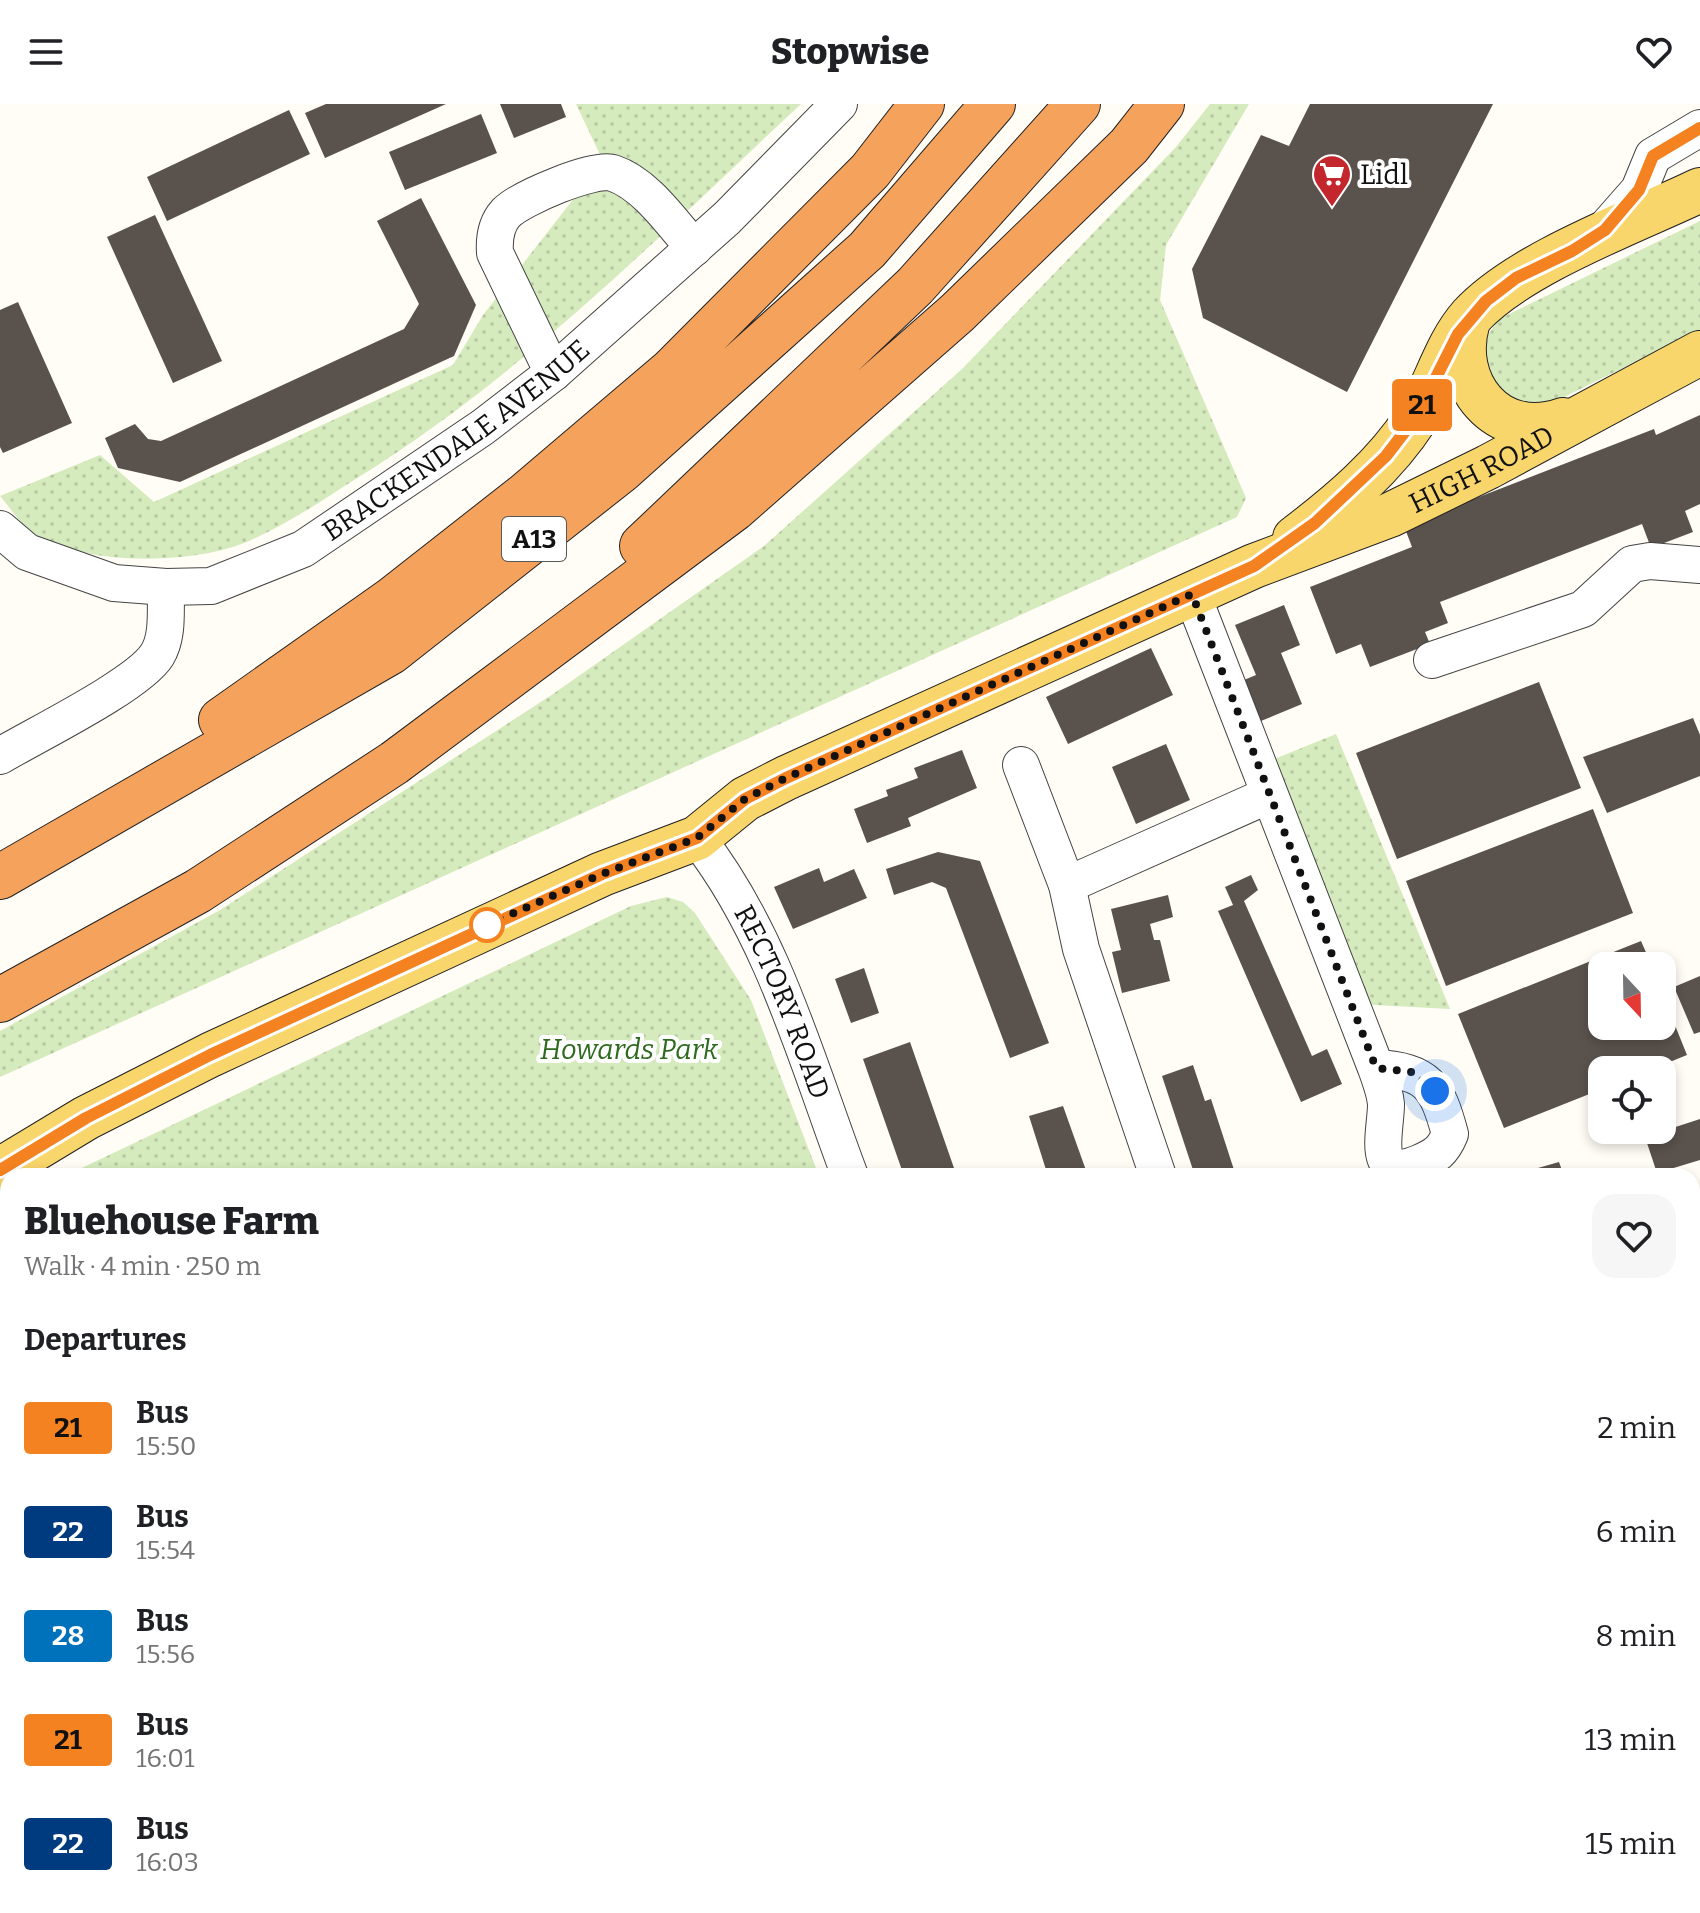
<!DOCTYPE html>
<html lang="en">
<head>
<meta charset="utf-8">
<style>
	body { margin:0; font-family:Bitter,serif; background:#f6f6f6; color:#202124; height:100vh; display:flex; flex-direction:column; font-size:30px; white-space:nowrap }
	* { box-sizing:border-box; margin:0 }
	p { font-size:26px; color:#757577 }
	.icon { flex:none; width:44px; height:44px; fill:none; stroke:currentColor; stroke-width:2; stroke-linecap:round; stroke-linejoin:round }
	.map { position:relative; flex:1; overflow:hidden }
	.panel { position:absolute; left:0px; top:1064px; width:1700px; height:746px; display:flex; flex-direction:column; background:#fff; border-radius:24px 24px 0 0; box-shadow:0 4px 12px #0003 }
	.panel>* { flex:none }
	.badge { padding:0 16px; border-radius:6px; font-size:28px; line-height:52px }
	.needle { width:52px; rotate:158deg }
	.buttons { position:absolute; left:1588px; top:848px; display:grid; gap:16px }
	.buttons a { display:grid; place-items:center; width:88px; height:88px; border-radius:16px; background:#fff; box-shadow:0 4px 12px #0003; font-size:40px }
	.you { position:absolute; width:40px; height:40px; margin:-20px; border:6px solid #fff; border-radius:50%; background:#1a73e8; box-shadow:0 0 0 12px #1a73e833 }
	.map>.badge { position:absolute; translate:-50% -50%; box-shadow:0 0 0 4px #fff }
	h2 { padding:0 24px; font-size:30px; line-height:72px }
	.round { display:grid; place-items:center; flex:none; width:84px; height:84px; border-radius:24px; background:#f6f6f6 }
	.summary { display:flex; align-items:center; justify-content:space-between; height:136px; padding:0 24px }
	h1 { font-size:38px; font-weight:800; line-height:60px }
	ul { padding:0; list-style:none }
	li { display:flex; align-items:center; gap:24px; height:104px; padding:0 24px }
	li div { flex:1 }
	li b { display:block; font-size:30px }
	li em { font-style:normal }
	li .badge { min-width:88px; font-weight:700; text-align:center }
	header { display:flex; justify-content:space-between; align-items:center; height:104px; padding:0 24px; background:#fff; font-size:36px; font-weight:800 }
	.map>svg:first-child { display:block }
	.grass { fill:url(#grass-dots) }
	.building { fill:#5a524d }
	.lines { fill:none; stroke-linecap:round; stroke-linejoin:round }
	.minor-casing { stroke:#444; stroke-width:38 }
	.major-casing { stroke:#222; stroke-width:46 }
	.highway-casing { stroke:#222; stroke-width:46 }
	.minor { stroke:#fff; stroke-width:36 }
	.major { stroke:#f9d66b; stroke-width:44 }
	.highway { stroke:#f5a25d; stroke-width:44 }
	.line-casing { stroke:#fff; stroke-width:18 }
	.line { stroke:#f58220; stroke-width:12 }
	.walk { stroke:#111; stroke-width:8; stroke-dasharray:0 14.4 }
	.stop-dot { fill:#fff; stroke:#f58220; stroke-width:4 }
	.labels { text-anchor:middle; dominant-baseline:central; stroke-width:8; stroke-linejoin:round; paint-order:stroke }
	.shield { fill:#fff; stroke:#585858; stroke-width:2 }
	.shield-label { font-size:26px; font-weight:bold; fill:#111 }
	.poi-label { font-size:28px; fill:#111; stroke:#fff; text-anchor:start }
	.street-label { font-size:28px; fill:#111; stroke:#fff }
	.park-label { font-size:28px; font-style:italic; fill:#2f6b1f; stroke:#fff }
</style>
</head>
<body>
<header><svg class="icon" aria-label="menu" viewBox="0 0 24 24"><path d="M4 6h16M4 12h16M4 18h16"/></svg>Stopwise<svg class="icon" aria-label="heart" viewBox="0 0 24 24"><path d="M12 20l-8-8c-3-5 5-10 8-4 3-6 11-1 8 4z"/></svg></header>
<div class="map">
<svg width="1700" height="1809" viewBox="0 0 1700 1809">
	<defs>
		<pattern id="grass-dots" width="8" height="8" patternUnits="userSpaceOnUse" patternTransform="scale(2)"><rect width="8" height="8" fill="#d5ebbd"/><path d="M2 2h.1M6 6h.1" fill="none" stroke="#b6c8a1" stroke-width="1.8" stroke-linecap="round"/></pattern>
	</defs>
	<rect width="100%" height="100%" fill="#fffdf5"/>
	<!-- grass -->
	<path class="grass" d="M 576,0 L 801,0 C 658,133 521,273 354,376 C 318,399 283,423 244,439 C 189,461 75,463 27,424 C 17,416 9,402 0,392 L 100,351 L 154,398 L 453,261 L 483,211 L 603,57 Z
		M 1210,0 L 1249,0 L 1166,141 L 1160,196 L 1246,394 L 1237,413 L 0,973 L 0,927 L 220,806 L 553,590 L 764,442 L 962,265 L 1176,43 Z
		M 1700,117 L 1700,226 L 1546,302 L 1511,296 L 1493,278 L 1484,249 L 1488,231 L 1499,215 Z
		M 1336,630 L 1450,905 L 1356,900 L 1262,660 Z
		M 667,793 L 683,798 L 695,809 L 751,896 L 819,1072 L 65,1072 L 631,802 Z
		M 8,1106 L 8,1753 L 0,1733 L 0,1111 Z
		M 1700,1509 L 1700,1809 L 1481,1809 L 1477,1802 L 1692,1802 L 1692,1511 Z
		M 27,1802 L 241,1802 L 244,1809 L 30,1809 Z"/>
	<!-- building -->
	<path class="building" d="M 326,0 L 446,0 L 325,54 L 305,9 Z
		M 500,0 L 561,0 L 566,13 L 514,34 Z
		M 1310,0 L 1493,0 L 1347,288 L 1203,214 L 1192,165 L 1261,31 L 1289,42 Z
		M 289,6 L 310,50 L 167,117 L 147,73 Z
		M 481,10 L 497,49 L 405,86 L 389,48 Z
		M 421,94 L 476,201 L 454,252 L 180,378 L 118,364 L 105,334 L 135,320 L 148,335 L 161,337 L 404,225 L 419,200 L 377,117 Z
		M 155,111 L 222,257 L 173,279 L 107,133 Z
		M 18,198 L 72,319 L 3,349 L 0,343 L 0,206 Z
		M 1700,311 L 1700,400 L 1685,407 L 1693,428 L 1651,444 L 1642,420 L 1440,498 L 1448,519 L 1425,528 L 1430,540 L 1370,563 L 1361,540 L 1336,550 L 1310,483 L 1412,443 L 1404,422 L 1654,325 L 1656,331 Z
		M 1284,501 L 1300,541 L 1281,549 L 1302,600 L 1261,617 L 1244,576 L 1256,571 L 1235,521 Z
		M 1151,544 L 1173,591 L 1068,640 L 1046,593 Z
		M 1539,578 L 1581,684 L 1397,755 L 1356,649 Z
		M 1693,614 L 1700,631 L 1700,672 L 1607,709 L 1583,653 Z
		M 1166,640 L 1190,696 L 1136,720 L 1112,663 Z
		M 962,646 L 977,684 L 908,714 L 911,722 L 867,739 L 854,705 L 888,692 L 886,686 L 918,674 L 914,664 Z
		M 1593,705 L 1633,809 L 1446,882 L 1406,777 Z
		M 938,748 L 980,757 L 1049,939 L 1010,954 L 946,784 L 932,778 L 894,791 L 886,765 Z
		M 819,764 L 824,778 L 854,765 L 867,794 L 793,825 L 774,783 Z
		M 1251,771 L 1258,786 L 1244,797 L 1312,952 L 1327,945 L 1342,980 L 1301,998 L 1218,807 L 1233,801 L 1225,783 Z
		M 1168,791 L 1173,813 L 1150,820 L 1154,836 L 1160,836 L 1170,877 L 1122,889 L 1112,848 L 1121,846 L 1111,805 Z
		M 1641,837 L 1652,862 L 1602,862 L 1602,922 L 1662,922 L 1662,889 L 1687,951 L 1650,966 L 1602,966 L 1602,985 L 1504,1024 L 1458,910 Z
		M 864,864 L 879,909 L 851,919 L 835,875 Z
		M 1700,872 L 1700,928 L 1694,930 L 1674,883 Z
		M 910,938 L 954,1064 L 930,1072 L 904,1072 L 863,955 Z
		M 1193,961 L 1205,997 L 1211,995 L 1236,1072 L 1195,1072 L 1162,972 Z
		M 1063,1002 L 1088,1072 L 1048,1072 L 1029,1012 Z
		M 1700,1015 L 1700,1056 L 1657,1069 L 1645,1033 Z
		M 1559,1058 L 1564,1072 L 1513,1072 L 1513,1071 Z
		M 1700,1148 L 1700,1203 L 1692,1207 L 1692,1151 Z
		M 466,1802 L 504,1802 L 506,1809 L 449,1809 Z
		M 514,1802 L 568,1802 L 551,1809 L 516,1809 Z
		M 1249,1802 L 1400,1802 L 1409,1809 L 1252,1809 Z"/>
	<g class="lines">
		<defs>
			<g id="minor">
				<path d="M 1603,127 L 1639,86 L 1653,52 L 1700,24"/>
				<path d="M 553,269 L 495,149 C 494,135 496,120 506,109 C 521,94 594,63 613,69 C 646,80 672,119 694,144"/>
				<path id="s1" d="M 0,425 L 27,448 L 114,479 L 166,483 L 211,482 L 303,445 L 483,323 L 553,269 L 727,114 L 839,0"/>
				<path d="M 1192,490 L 1376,964 C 1428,967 1437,982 1450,1030 C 1443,1047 1436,1052 1419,1059 C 1369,1080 1386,1028 1386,1000 C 1385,988 1380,975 1376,964"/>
				<path d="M 1432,556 L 1583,505 L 1632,460 L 1650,457 L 1700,461"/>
				<path d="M 0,652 C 35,631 138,581 157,551 C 169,532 165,504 166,483"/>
				<path d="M 1021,661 L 1067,781 L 1081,845 L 1158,1072"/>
				<path id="s2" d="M 697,734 C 773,831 807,958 850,1072"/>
				<path d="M 1067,781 L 1269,691"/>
				<path d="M 1692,1255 L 1700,1252"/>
				<path d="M 1118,1802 L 1120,1809"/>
				<path d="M 1236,1802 L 1239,1809"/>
			</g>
			<g id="major">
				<path d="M 1468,217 C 1449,279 1497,339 1563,316"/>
				<path d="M 1295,434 C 1340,400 1385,362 1416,314 C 1436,281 1446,240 1471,212 C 1520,159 1633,118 1700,86"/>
				<path id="s3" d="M 0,1066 L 86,1014 L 210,951 L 602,770 L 697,734 L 745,695 L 786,674 L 1254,462 L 1390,411 L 1488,363 L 1700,249"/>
			</g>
			<path id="highway" d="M 642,442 L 915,182 L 1078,0
				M 221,616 L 391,496 L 525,391 L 672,266 L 870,67 L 922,0
				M 0,773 L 391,548 L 622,366 L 867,146 L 993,0
				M 0,896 L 198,787 L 394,659 L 734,405 L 957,209 L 1129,42 L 1162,0"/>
		</defs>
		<!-- minor casing -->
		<use href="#minor" class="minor-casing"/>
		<!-- major casing -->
		<use href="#major" class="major-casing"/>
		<!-- highway casing -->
		<use href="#highway" class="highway-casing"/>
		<!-- minor -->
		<use href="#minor" class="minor"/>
		<!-- major -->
		<use href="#major" class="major"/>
		<!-- highway -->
		<use href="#highway" class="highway"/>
	</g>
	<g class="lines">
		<defs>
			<path id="line" d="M 0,1066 L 86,1014 L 210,951 L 602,770 L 697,734 L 745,695 L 786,674 L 1254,462 L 1315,419 L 1386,352 L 1416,313 L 1458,230 L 1486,197 L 1516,174 L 1572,147 L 1605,126 L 1639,86 L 1653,52 L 1700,24"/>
		</defs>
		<!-- line casing -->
		<use href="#line" class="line-casing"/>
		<!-- line -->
		<use href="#line" class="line"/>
		<!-- walk -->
		<path class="walk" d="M 487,821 L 602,770 L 697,734 L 745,695 L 786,674 L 1192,490 L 1376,964 L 1412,968 L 1435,987"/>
	</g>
	<!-- icons -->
	<defs>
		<symbol id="supermarket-pin" viewBox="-11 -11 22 30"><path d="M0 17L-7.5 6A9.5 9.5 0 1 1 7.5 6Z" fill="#c4262e" stroke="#fff"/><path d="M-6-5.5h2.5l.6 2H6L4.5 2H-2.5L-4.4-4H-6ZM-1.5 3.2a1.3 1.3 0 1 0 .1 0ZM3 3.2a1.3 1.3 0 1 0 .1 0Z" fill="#fff"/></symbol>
	</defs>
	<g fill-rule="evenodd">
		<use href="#supermarket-pin" x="1310" y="48" width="44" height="60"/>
	</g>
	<!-- markers -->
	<circle class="stop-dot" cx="487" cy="821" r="16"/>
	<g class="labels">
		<!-- shield labels -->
		<rect class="shield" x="502" y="413" width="64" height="44" rx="6"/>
		<g class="shield-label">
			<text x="534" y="435">A13</text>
		</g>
		<!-- poi labels -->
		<g class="poi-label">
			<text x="1360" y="70">Lidl</text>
		</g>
		<!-- street labels -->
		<g class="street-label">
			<text stroke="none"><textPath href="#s1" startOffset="512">BRACKENDALE AVENUE</textPath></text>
			<text stroke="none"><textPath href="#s3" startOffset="1642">HIGH ROAD</textPath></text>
			<text stroke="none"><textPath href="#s2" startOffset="186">RECTORY ROAD</textPath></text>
		</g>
		<!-- park labels -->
		<g class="park-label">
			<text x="629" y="945">Howards Park</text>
		</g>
	</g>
</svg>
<div class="buttons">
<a><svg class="needle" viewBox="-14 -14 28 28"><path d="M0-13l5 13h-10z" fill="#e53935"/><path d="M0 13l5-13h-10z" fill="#757577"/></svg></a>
<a><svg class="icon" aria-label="locate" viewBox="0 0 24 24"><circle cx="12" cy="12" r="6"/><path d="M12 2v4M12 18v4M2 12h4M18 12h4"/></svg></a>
</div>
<div class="you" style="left:1435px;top:987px"></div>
<b class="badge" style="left:1422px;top:301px;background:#f58220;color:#111">21</b>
<section class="panel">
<div class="summary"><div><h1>Bluehouse Farm</h1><p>Walk · 4 min · 250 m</p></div><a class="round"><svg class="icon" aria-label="heart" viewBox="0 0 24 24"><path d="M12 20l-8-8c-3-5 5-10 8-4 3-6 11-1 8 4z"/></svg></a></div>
<h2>Departures</h2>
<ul>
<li><span class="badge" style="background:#f58220;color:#111">21</span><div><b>Bus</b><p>15:50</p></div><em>2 min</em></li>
<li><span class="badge" style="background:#003b80;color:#fff">22</span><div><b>Bus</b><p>15:54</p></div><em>6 min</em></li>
<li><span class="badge" style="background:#0072bc;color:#fff">28</span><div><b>Bus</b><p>15:56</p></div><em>8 min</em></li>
<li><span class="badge" style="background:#f58220;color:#111">21</span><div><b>Bus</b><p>16:01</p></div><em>13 min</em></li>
<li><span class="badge" style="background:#003b80;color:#fff">22</span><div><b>Bus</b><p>16:03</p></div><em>15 min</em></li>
</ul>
</section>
</div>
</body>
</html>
